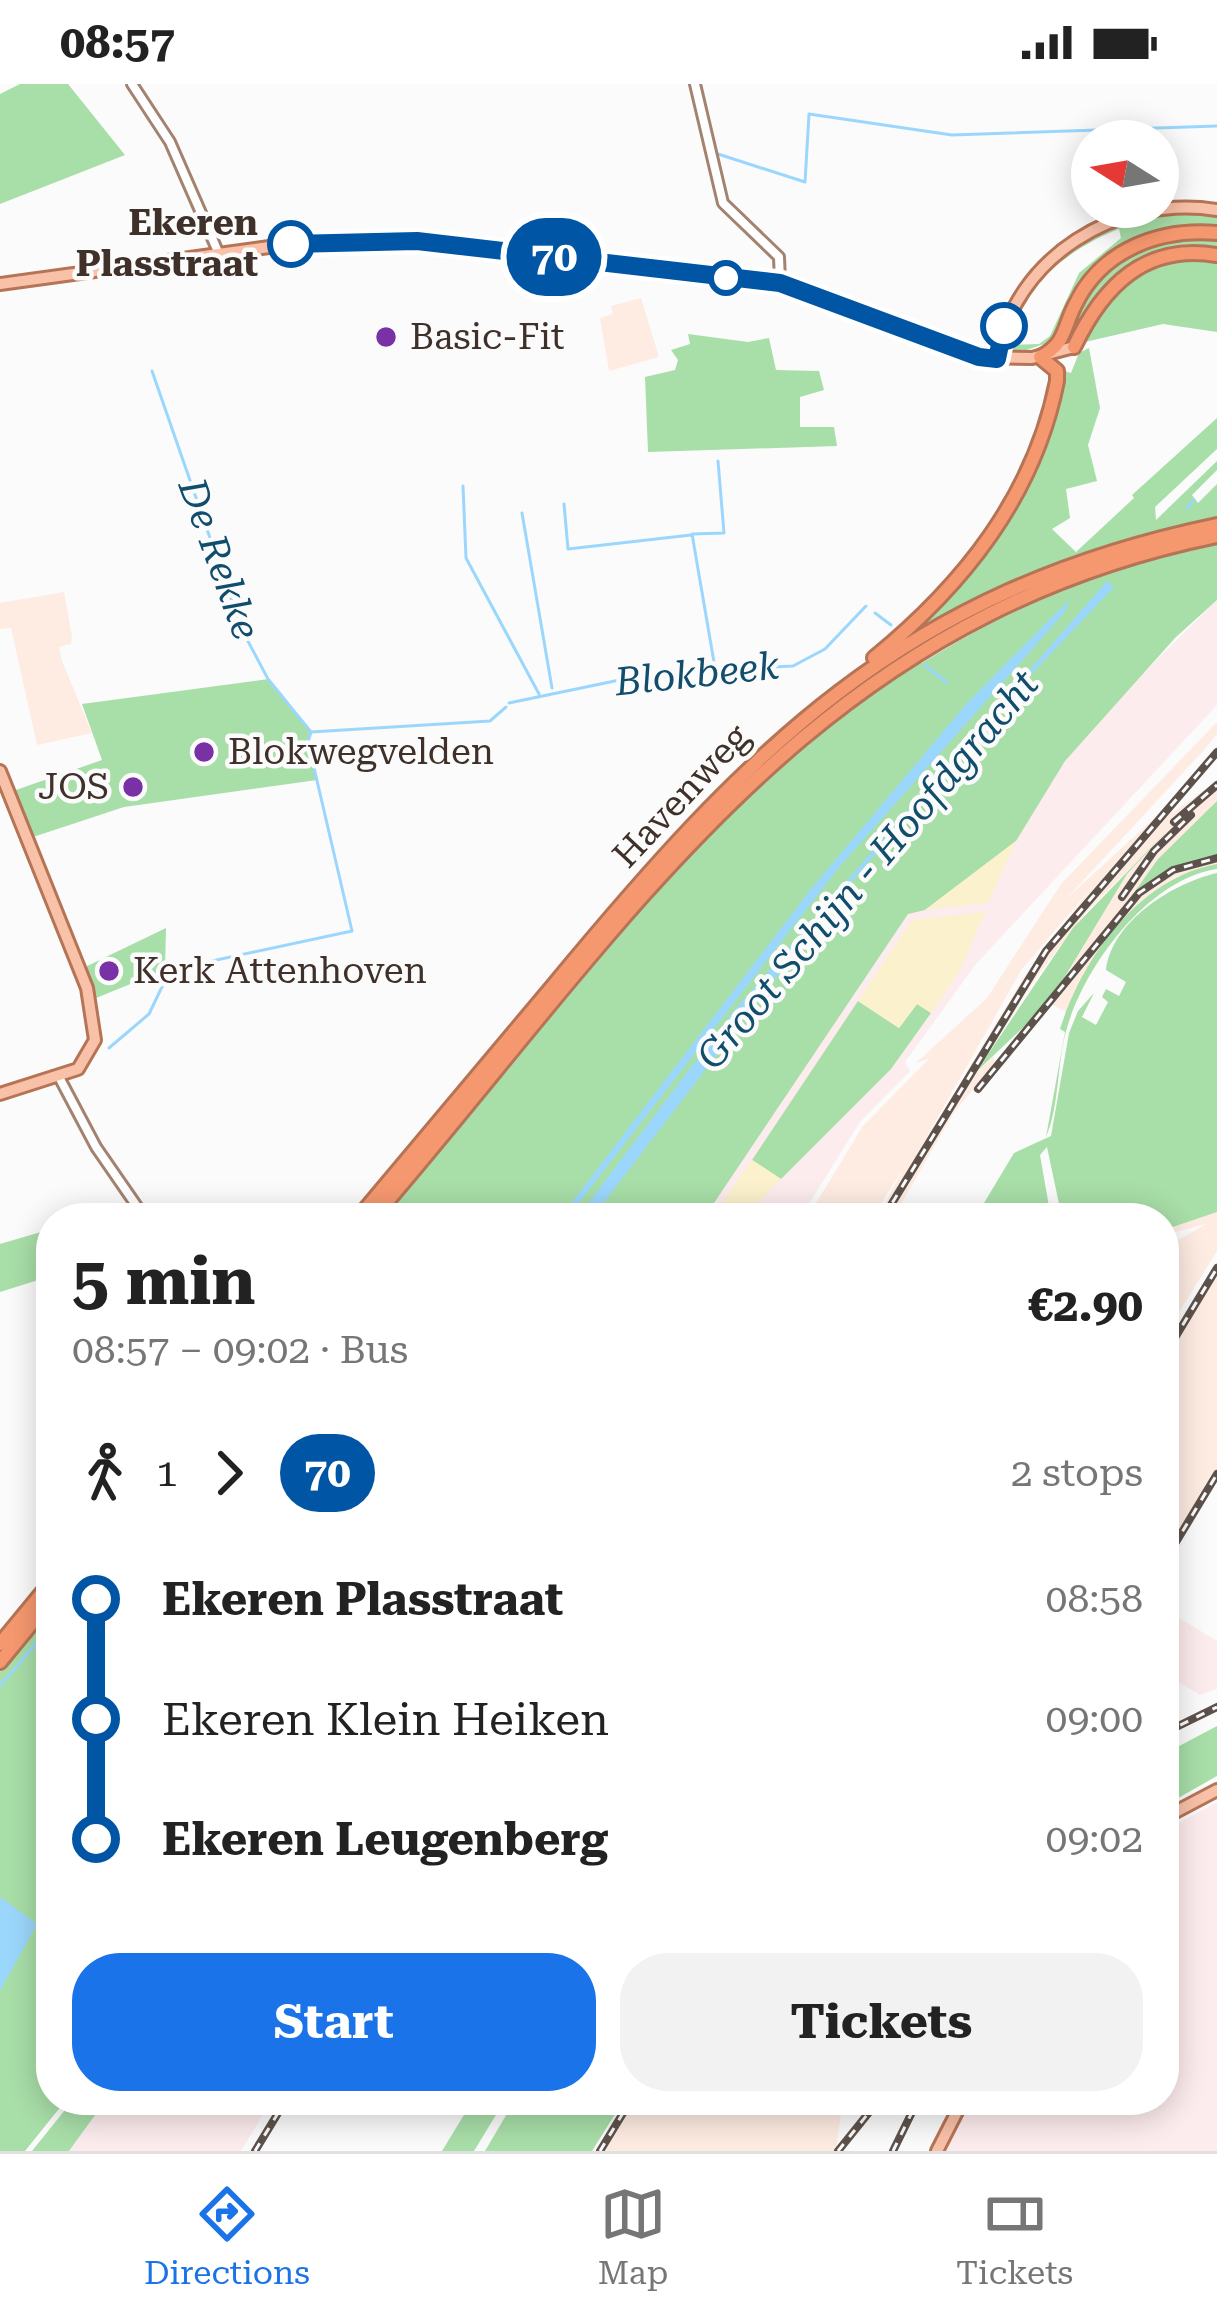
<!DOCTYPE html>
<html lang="en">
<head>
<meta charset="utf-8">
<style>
	body { margin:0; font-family:"Roboto Serif",serif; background:#f2f2f2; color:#222; height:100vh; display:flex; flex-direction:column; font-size:45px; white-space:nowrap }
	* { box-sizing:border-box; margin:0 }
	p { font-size:39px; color:#767676 }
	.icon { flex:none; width:66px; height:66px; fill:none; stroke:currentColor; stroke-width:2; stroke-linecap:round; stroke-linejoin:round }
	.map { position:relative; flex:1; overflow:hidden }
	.side { position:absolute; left:36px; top:1119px; width:1143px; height:912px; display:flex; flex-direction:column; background:#fff; border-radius:48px; box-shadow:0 6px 30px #0003 }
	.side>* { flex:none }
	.badge { padding:0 24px; border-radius:39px; font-size:42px; line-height:78px }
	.needle { width:78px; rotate:281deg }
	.tools { position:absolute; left:1071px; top:36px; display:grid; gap:24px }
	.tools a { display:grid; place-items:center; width:108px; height:108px; border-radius:50%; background:#fff; box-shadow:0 6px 30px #0003; font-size:60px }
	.map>.badge { position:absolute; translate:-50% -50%; box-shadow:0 0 0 6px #fff }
	.legs { display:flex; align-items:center; gap:18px; height:132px; padding:0 36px; font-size:39px }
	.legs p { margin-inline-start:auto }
	.headline { display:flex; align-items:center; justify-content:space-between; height:204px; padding:0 36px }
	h1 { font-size:66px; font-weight:700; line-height:90px }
	.cta { display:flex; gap:24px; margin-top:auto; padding:24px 36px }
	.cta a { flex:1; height:138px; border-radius:48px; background:#1a73e8; color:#fff; font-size:48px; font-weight:700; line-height:138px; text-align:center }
	.cta a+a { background:#f2f2f2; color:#222 }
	ul { padding:0 36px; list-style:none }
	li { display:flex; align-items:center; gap:42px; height:120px; font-size:45px }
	li i { display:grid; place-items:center; width:18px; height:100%; margin:0 15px; background:currentColor }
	li i::after { content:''; width:30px; height:30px; margin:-15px; border:9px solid; border-radius:50%; background:#fff }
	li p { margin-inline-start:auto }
	li:first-child i { background:linear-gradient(#0000 50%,currentColor 0) }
	li:last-child i { background:linear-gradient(currentColor 50%,#0000 0) }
	.status { display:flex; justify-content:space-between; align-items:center; height:84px; padding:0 60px; background:#fff; direction:ltr }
	.status svg { height:33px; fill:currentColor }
	.dock { display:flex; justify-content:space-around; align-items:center; height:168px; border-top:3px solid #e0e0e0; background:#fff; font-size:33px; color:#767676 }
	.dock a { display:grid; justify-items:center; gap:6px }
	.dock .on { color:#1a73e8 }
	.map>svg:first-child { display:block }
	.built { fill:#feece2; fill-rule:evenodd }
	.industrial { fill:#fdeced }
	.green { fill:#a8dea8; fill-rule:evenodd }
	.sand { fill:#fbf1cc }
	.water { fill:#9bd7fc }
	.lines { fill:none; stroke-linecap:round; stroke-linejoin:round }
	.stream { stroke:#9bd7fc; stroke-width:3 }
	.minor-casing { stroke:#a3826f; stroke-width:14 }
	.major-casing { stroke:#b67456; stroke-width:16 }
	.highway-casing { stroke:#b67456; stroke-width:18 }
	.minor { stroke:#fff; stroke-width:8 }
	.major { stroke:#fac1a9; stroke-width:10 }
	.highway { stroke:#f6986f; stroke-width:12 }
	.rail-casing { stroke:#5d524b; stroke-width:8 }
	.rail { stroke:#fbfbfb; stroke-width:3; stroke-dasharray:9; stroke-linecap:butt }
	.line-1-casing { stroke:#fff; stroke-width:27 }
	.line-1 { stroke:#0056a4; stroke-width:18 }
	.stop-1-dot { fill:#fff; stroke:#0056a4; stroke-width:6 }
	.poi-dot { fill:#7932a5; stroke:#fbfbfb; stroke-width:4.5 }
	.labels { text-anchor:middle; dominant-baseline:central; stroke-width:9; stroke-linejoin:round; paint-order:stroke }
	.stop-label { font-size:36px; font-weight:bold; fill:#3f3129; stroke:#fbfbfb; text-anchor:end }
	.poi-label { font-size:36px; fill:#3f3129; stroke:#fbfbfb; text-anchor:start }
	.street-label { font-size:36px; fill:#3f3129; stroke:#fbfbfb }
	.water-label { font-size:39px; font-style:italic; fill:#114d6c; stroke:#fbfbfb }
</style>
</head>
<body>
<div class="status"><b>08:57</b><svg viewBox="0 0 49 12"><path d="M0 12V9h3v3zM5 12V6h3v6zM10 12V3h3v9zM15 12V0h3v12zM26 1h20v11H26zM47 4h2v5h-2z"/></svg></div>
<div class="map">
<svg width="1217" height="2067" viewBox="0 0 1217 2067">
	<rect width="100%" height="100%" fill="#fbfbfb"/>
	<!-- built -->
	<path class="built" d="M 641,214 L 659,273 L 609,287 L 600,234 L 613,230 L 611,222 Z
		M 64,508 L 72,553 L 71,560 L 59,563 L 62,577 L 92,649 L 37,661 L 11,544 L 0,545 L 0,519 Z
		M 1217,638 L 1217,650 L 1204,666 L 1066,815 L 1158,731 L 1217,663 L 1217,671 L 1159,738 L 1217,697 L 1217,717 L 1158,775 L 1127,818 L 1176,782 L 1217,771 L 1217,780 L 1175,793 L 1138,820 L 1089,881 L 1066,928 L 1049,919 L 1127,790 L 1153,762 L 1088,826 L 1035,895 L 978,986 L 993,973 L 995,978 L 953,1030 L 893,1134 L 878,1134 L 904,1083 L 872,1134 L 807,1134 L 863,1042 L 929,975 L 916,979 L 987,914 L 1061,800 ZM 1092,803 L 1026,890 L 918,1068 L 1022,885 Z
		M 1217,1128 L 1217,1167 L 1164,1252 L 1164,1164 L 1206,1140 L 1164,1151 L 1164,1146 Z
		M 1217,1178 L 1217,1397 L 1164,1485 L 1164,1266 Z
		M 627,2016 L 843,2016 L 836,2065 L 875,2016 L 884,2016 L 842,2067 L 597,2067 Z"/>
	<!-- industrial -->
	<path class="industrial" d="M 1217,516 L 1217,621 L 976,880 L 905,978 L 910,987 L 860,1038 L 800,1134 L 704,1134 L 918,813 Z
		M 1164,1525 L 1217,1557 L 1217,1605 L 1200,1611 L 1164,1589 Z
		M 1217,1718 L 1217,2067 L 945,2067 L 972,2016 L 1164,2016 L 1164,1747 Z
		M 106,2016 L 272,2016 L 241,2067 L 69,2067 Z"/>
	<!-- green -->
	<path class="green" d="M 20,0 L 68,0 L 125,71 L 0,120 L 0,10 Z
		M 1183,128 L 1217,131 L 1217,143 C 1140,133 1075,181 1058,255 L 1015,270 L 1005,265 C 1002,185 1116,134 1183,128 ZM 1119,145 L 1121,154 L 1079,189 L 1050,252 L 1039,260 L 1012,261 C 1007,208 1076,161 1119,145 Z
		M 1217,153 L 1217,166 C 1170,173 1125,172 1095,214 C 1086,227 1080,247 1071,253 C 1083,177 1149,155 1217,153 Z
		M 1179,174 L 1217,176 L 1217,248 L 1163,240 L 1085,258 C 1086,216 1143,183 1179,174 Z
		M 688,250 L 748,258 L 769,254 L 776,286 L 819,287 L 824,306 L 800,313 L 800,343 L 834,343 L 837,362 L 648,368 L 645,293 L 675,286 L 678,276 L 671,266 L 690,260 Z
		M 1089,264 L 1100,324 L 1088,361 L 1097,397 L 1066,405 L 1070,434 L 1052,445 L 1076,468 L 1134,414 L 1132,411 L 1217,334 L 1217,365 L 1155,423 L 1156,436 L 1217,377 L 1217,386 L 1192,411 L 1198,419 L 1217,400 L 1217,436 C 1099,461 992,504 888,566 L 1002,439 L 1061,286 L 1071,289 L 1079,269 Z
		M 1217,459 L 1217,516 L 1175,554 L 1065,677 L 1016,757 L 925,826 L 908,830 L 704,1134 L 382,1134 L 708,746 L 820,642 L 917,573 L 922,579 C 1013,522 1111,478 1217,459 Z
		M 269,595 L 310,647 L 307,660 L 317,696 L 124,723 L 30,754 L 13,707 L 102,676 L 82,620 Z
		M 1217,717 L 1217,771 L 1165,788 L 1125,821 L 1158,775 Z
		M 1167,747 L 1127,790 L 1049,919 L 976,988 L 1073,844 Z
		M 1217,780 L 1217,785 C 1147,795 1081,886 1065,951 C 1057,984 1059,1023 1046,1053 L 1065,948 L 1060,945 C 1083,873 1139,794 1217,780 Z
		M 1217,789 L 1217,1128 L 1164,1146 L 1164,1134 L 1062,1134 L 1047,1063 L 1040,1071 L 1051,1134 L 975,1134 L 1014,1069 L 1051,1052 L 1069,949 L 1078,927 L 1094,909 L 1082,933 L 1096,941 L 1108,918 L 1102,913 L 1106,905 L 1119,912 L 1126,898 L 1106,886 C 1112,837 1173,799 1217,789 Z
		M 166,844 L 165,886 L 96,914 L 83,884 Z
		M 858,917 L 899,944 L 917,920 L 931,929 L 891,985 L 781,1095 L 752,1076 Z
		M 51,1145 L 51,1192 L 0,1208 L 0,1160 Z
		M 51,1527 L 51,2016 L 66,2016 L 25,2067 L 0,2067 L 0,1588 Z
		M 1217,1642 L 1217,1692 L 1164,1722 L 1164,1670 Z
		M 73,2016 L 106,2016 L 69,2067 L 32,2067 Z
		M 473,2016 L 505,2016 L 474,2067 L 442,2067 Z
		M 515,2016 L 624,2016 L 592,2067 L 485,2067 Z"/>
	<!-- sand -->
	<path class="sand" d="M 1016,757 L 988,819 L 925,826 Z
		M 985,828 L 960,886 L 931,929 L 917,920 L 899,944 L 858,917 L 912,836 Z
		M 752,1076 L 781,1095 L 742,1134 L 711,1134 Z"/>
	<!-- water -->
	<path class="water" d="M 1107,497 L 1114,503 L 1009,614 L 829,824 L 592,1134 L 577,1134 L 732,929 Z
		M 1070,515 L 1064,529 L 840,782 L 567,1134 L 560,1134 L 811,805 L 968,618 Z
		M 0,1813 L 37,1840 L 0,1907 Z"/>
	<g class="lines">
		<!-- stream -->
		<path class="stream" d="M 718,70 L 805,98 L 809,30 L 952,51 L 1217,42
			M 152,287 L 242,546 L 268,595 L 311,648
			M 463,402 L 466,474 L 539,610
			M 564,420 L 568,465 L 691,451
			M 1187,424 L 1194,416
			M 522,429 L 552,604
			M 875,529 L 891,541
			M 925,581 L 947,599
			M 715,584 L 692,450 L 724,449 L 718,377
			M 509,619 L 658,588 L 793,582 L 825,565 L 866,522
			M 109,964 L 149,930 L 170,886 L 352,847 L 308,658 L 311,648 L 490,637 L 506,623
			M 0,1602 L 51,1542"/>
		<defs>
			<path id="minor" d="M 132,0 L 170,58 L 219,170
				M 695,0 L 723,119 L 779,173 L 780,198
				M 59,993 L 96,1063 L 145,1134"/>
			<path id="major" d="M 0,200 L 291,160 L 392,155 L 780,199 L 979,273 L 1032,274 L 1074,263
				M 997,275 C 1013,173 1118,110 1217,126
				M 0,687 L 87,904 L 95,956 L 78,985 L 0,1010
				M 1164,1734 L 1217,1706
				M 937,2067 L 963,2016"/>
			<path id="highway" d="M 1074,263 C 1103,202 1145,159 1217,171
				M 874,574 C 963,501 1034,413 1057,297 L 1057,287 L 1040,273 C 1066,260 1063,244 1075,221 C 1101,166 1159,144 1217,149
				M 358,1134 C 422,1057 487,980 552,903 C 749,665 901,507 1217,441
				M 373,1134 C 627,840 806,536 1217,452
				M 0,1560 L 51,1498
				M 0,1578 L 51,1516"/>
		</defs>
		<!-- minor casing -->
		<use href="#minor" class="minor-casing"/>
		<!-- major casing -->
		<use href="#major" class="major-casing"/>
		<!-- highway casing -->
		<use href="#highway" class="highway-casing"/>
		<!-- minor -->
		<use href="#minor" class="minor"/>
		<!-- major -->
		<use href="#major" class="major"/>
		<!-- highway -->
		<use href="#highway" class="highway"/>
		<defs>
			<path id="rail" d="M 1174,738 L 1217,701
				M 1122,813 L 1154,767 L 1191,731
				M 978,1005 L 1139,809 L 1173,786 L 1217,774
				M 883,1134 L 1046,867 L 1217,668
				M 1164,1272 L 1217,1184
				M 1164,1478 L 1217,1390
				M 1164,1649 L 1217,1623
				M 255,2067 L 286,2016
				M 600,2067 L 631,2016
				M 838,2067 L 879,2016
				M 893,2067 L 918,2016"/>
		</defs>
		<!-- rail casing -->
		<use href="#rail" class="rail-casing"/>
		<!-- rail -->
		<use href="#rail" class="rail"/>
	</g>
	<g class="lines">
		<defs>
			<path id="line-1" d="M 291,160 L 417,157 L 780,199 L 979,273 L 997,275 L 1004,242"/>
		</defs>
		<!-- line-1 casing -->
		<use href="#line-1" class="line-1-casing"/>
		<!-- line-1 -->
		<use href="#line-1" class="line-1"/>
	</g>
	<!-- markers -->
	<g class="stop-1-dot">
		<circle cx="291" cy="160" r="21"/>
		<circle cx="726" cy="194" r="15"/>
		<circle cx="1004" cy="242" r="21"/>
	</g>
	<g class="poi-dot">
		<circle cx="386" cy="253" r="12"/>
		<circle cx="204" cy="668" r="12"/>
		<circle cx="133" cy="703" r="12"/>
		<circle cx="109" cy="887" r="12"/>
	</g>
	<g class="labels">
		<!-- stop labels -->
		<g class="stop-label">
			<text x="258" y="139">Ekeren<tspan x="258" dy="41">Plasstraat</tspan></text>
		</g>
		<!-- poi labels -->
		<g class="poi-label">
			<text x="410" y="253">Basic-Fit</text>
			<text x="228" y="668">Blokwegvelden</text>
			<text x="109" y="703" text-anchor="end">JOS</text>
			<text x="133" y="887">Kerk Attenhoven</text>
		</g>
		<!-- street labels -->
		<g class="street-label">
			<text transform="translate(681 712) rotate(-47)">Havenweg</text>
		</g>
		<!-- water labels -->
		<g class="water-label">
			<text transform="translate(219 475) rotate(70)">De Rekke</text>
			<text transform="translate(697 590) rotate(-6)">Blokbeek</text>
			<text transform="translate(868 786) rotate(-50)">Groot Schijn - Hoofdgracht</text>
		</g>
	</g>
</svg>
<div class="tools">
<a><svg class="needle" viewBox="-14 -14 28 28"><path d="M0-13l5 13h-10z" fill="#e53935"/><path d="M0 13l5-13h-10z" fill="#767676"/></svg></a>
</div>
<b class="badge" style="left:554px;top:173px;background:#0056a4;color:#fff">70</b>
<section class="side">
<div class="headline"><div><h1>5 min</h1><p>08:57 – 09:02 · Bus</p></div><b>€2.90</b></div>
<div class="legs"><svg class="icon" aria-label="walk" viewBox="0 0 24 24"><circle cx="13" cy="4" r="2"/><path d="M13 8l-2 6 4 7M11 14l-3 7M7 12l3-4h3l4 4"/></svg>1<svg class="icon" aria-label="forward" viewBox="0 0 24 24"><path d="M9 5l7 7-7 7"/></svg><b class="badge" style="background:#0056a4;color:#fff">70</b><p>2 stops</p></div>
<ul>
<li><i style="color:#0056a4"></i><b>Ekeren Plasstraat</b><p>08:58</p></li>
<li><i style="color:#0056a4"></i><span>Ekeren Klein Heiken</span><p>09:00</p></li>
<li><i style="color:#0056a4"></i><b>Ekeren Leugenberg</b><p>09:02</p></li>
</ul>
<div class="cta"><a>Start</a><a>Tickets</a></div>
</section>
</div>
<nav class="dock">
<a class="on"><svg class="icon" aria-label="directions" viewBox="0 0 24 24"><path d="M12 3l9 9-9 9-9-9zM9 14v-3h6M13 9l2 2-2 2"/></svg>Directions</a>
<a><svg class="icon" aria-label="map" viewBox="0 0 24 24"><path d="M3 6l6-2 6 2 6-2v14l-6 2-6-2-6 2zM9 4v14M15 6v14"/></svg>Map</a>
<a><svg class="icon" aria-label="tickets" viewBox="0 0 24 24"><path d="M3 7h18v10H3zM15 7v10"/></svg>Tickets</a>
</nav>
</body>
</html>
